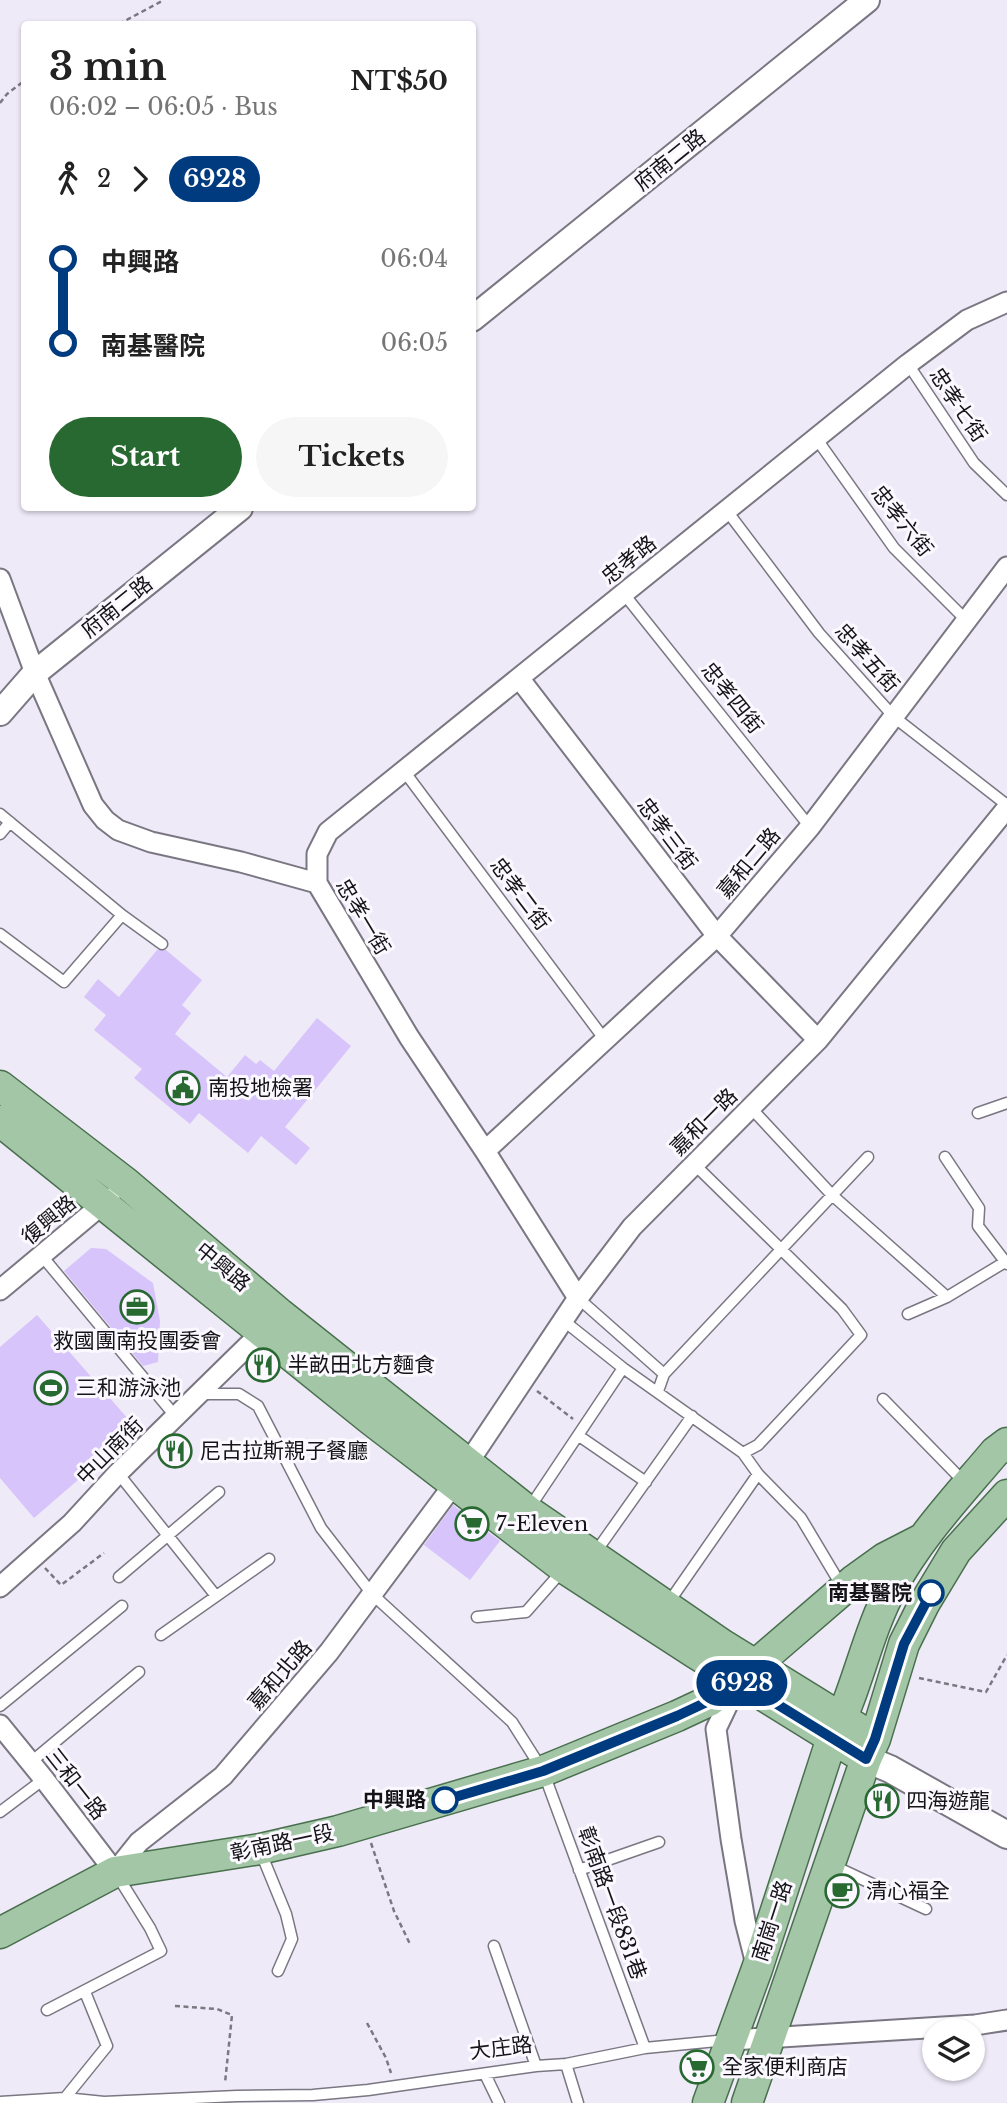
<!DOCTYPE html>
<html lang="en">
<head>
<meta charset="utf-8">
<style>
	body { margin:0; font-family:"Libre Baskerville","Noto Sans TC",serif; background:#f6f6f6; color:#222; height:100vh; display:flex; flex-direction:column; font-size:26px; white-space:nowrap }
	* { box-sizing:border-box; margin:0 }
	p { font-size:23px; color:#767676 }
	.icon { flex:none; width:38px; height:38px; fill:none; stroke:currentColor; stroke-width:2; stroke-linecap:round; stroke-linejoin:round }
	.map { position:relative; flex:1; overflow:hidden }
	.details { position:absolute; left:21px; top:21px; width:455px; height:490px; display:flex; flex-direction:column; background:#fff; border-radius:7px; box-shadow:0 2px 5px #0004 }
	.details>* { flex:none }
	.badge { padding:0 14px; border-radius:23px; font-size:24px; line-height:46px }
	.fabs { position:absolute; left:922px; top:2018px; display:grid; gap:14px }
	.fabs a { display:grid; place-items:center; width:63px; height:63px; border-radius:50%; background:#fff; box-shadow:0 2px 5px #0004; font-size:35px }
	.map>.badge { position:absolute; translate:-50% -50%; box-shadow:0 0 0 4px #fff }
	.legs { display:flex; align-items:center; gap:10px; height:77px; padding:0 28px; font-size:23px }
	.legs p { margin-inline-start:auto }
	.head { display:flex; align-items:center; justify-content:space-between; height:119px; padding:0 28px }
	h1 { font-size:38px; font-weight:700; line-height:52px }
	.cta { display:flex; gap:14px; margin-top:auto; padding:14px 28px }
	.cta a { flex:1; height:80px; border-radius:42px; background:#286932; color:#fff; font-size:28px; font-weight:700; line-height:80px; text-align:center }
	.cta a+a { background:#f6f6f6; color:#222 }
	ul { padding:0 28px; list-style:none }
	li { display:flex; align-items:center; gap:24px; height:84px; font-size:26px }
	li i { display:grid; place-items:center; width:10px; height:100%; margin:0 9px; background:currentColor }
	li i::after { content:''; width:18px; height:18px; margin:-9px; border:5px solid; border-radius:50%; background:#fff }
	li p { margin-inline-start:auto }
	li:first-child i { background:linear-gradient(#0000 50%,currentColor 0) }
	li:last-child i { background:linear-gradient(currentColor 50%,#0000 0) }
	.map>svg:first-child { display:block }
	.building { fill:#d7c4fb }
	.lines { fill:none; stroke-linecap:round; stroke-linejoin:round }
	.service-casing { stroke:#7a7782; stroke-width:13 }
	.minor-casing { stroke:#7a7782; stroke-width:23 }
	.tertiary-casing { stroke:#7a7782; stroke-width:28 }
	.secondary-casing { stroke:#7a7782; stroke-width:30 }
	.primary-casing { stroke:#496f4e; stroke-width:33 }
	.path { stroke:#7b7881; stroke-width:2.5; stroke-dasharray:5 3.5; stroke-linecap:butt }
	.service { stroke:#fff; stroke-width:10 }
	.minor { stroke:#fff; stroke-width:19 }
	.tertiary { stroke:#fff; stroke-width:24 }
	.secondary { stroke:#fff; stroke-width:26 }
	.primary { stroke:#a3c7a6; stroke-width:30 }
	.line-1-casing { stroke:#fff; stroke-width:16 }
	.line-1 { stroke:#003b80; stroke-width:10 }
	.stop-1-dot { fill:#fff; stroke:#003b80; stroke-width:3.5 }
	.labels { text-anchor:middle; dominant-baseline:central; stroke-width:6; stroke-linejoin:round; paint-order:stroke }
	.street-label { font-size:21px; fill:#141317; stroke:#fbf9ff }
	.poi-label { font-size:21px; fill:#141317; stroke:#fbf9ff; text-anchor:start }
	.stop-label { font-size:21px; font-weight:bold; fill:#141317; stroke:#fbf9ff; text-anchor:end }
</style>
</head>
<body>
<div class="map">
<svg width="1007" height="2103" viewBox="0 0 1007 2103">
	<rect width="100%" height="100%" fill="#efeaf8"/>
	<!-- building -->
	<path class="building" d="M 157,950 L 166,950 L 202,980 L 182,1005 L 191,1013 L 175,1034 L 227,1077 L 245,1055 L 256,1064 L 260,1060 L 274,1071 L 317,1018 L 351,1046 L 285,1127 L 310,1148 L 296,1165 L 261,1136 L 248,1153 L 199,1113 L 190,1124 L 134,1078 L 142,1069 L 94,1030 L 106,1015 L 84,997 L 98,979 L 119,997 Z
		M 91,1248 L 106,1249 L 153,1283 L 160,1321 L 158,1362 L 143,1366 L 64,1271 Z
		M 37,1315 L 137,1429 L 34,1518 L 0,1478 L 0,1347 Z
		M 453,1505 L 500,1541 L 470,1580 L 424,1545 Z"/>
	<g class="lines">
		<defs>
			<path id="service" d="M 908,364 L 974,463 L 1007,495
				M 816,438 L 894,548 L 967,621
				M 727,511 L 819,633 L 894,717 L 1007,805
				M 624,594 L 810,827
				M 404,771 L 605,1040
				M 0,814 L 122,915 L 162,944
				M 0,834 L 10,822
				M 0,934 L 64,982 L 122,915
				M 750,1107 L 832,1195 L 947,1297
				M 978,1113 L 1007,1103
				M 945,1157 L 979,1208 L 978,1226 L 1007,1264
				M 42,1256 L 176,1417
				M 578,1298 L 664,1374 L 658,1391
				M 908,1314 L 947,1297 L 1005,1262
				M 564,1321 L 623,1368 L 743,1453 L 758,1445 L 861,1335 L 842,1309 L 694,1164
				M 664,1374 L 868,1157
				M 200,1394 L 239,1394 L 258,1406 L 321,1528 L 372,1594 L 512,1722 L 543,1771 L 645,2048
				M 883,1399 L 966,1484
				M 579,1436 L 646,1482
				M 118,1473 L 216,1596
				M 758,1474 L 801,1518 L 841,1585
				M 530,1507 L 623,1368
				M 595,1553 L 692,1416
				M 119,1577 L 219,1492
				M 669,1602 L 758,1474 L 743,1453
				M 477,1617 L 526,1612 L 562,1571
				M 161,1635 L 269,1559
				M 0,1706 L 122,1606
				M 31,1762 L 139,1672
				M 0,1812 L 44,1779
				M 261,1853 L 286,1914 L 292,1939 L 278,1971
				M 834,1866 L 926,1909
				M 579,1870 L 659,1842
				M 494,1946 L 536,2066
				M 47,2010 L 161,1951 L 150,1928 L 117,1875
				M 566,2064 L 578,2103
				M 485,2074 L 499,2103
				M 65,2098 L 107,2046 L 85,1992
				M 0,2102 L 65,2098 L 104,2102 L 237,2096 L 313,2095 L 368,2090 L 536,2066 L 566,2064 L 645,2048 L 727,2040"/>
			<path id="minor" d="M 0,579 L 35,673 L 93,805 L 105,820 L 118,830 L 151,842 L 241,862 L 317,883 L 409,1037 L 485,1151 L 578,1298
				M 519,678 L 717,936 L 818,1040
				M 317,883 L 317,854 L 328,832 L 908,364 L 967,320 L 1007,302
				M 485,1151 L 717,936 L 810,827 L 1007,567
				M 0,1290 L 110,1198
				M 0,1587 L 72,1523 L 118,1473 L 270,1324
				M 737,1685 L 716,1729 L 731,1839 L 745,1921 L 757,1968
				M 0,1725 L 44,1779 L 115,1872 L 139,1842 L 223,1776 L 329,1652 L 454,1484 L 578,1298 L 632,1227 L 818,1040 L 1007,808
				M 732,2040 L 975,2025 L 1007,2020"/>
			<path id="tertiary" d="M 472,319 L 867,0
				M 0,713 L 35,673 L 240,508"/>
			<path id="secondary" d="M 866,1759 L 890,1769 L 1007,1835"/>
			<path id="primary" d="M 0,1086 L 126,1183 L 280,1314 L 528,1511 L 723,1645 L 875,1739
				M 0,1121 L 370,1419 L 564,1568 L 695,1653 L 866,1759
				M 0,1933 L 115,1872 L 260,1849 L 338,1831 L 543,1771 L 677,1716 L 709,1701 L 738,1680 L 853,1581 L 885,1558 L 922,1539
				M 708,2103 L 757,1969 L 832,1738 C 857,1691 866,1636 891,1589 C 918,1538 958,1496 995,1452 L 1007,1443
				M 747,2103 L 866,1759 L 875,1739 L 904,1644 L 924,1604 L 956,1551 L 1007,1495"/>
		</defs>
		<!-- service casing -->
		<use href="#service" class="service-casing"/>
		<!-- minor casing -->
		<use href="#minor" class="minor-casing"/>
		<!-- tertiary casing -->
		<use href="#tertiary" class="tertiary-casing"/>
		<!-- secondary casing -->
		<use href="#secondary" class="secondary-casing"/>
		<!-- primary casing -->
		<use href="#primary" class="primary-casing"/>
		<!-- path -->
		<path class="path" d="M 119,24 L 164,0
			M 0,103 L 7,94 L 24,81
			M 537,1391 L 573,1419
			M 45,1568 L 61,1585 L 104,1553
			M 919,1678 L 986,1692 L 1007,1655
			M 371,1843 L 394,1911 L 410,1944
			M 175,2006 L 217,2009 L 232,2015 L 225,2083
			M 367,2023 L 386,2058 L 391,2073"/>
		<!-- service -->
		<use href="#service" class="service"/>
		<!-- minor -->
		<use href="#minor" class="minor"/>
		<!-- tertiary -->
		<use href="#tertiary" class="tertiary"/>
		<!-- secondary -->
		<use href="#secondary" class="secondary"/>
		<!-- primary -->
		<use href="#primary" class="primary"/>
	</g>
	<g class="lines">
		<defs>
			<path id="line-1" d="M 445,1800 L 543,1771 L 677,1716 L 709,1701 L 738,1680 L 866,1759 L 875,1739 L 904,1644 L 931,1593"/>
		</defs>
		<!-- line-1 casing -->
		<use href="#line-1" class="line-1-casing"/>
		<!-- line-1 -->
		<use href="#line-1" class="line-1"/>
	</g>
	<!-- icons -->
	<defs>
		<symbol id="civic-ring" viewBox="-11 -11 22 22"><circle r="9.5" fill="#fbf9ff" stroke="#286932" stroke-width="1.5"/><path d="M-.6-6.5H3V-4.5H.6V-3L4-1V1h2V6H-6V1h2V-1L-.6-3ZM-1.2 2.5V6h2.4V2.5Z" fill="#286932"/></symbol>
		<symbol id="office-ring" viewBox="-11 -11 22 22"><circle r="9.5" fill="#fbf9ff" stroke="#286932" stroke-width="1.5"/><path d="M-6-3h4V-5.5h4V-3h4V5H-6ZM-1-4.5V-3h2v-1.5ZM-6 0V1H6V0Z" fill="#286932"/></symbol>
		<symbol id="restaurant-ring" viewBox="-11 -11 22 22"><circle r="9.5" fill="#fbf9ff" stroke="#286932" stroke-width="1.5"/><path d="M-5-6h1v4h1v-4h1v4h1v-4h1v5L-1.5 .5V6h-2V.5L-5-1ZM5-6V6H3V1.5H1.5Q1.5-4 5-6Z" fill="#286932"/></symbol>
		<symbol id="stadium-ring" viewBox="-11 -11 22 22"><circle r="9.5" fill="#fbf9ff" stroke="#286932" stroke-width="1.5"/><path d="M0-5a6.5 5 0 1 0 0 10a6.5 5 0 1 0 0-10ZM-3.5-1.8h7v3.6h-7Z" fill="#286932"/></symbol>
		<symbol id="supermarket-ring" viewBox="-11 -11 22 22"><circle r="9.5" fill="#fbf9ff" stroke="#286932" stroke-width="1.5"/><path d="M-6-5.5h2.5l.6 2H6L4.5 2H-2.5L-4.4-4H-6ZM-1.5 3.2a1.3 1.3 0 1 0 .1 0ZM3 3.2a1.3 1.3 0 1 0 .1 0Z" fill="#286932"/></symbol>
		<symbol id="cafe-ring" viewBox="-11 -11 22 22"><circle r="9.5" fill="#fbf9ff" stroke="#286932" stroke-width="1.5"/><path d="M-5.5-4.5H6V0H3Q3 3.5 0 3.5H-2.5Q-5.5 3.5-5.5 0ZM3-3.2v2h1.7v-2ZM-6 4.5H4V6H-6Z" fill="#286932"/></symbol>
	</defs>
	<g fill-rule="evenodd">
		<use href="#civic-ring" x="164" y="1069" width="38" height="38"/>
		<use href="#office-ring" x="118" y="1288" width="38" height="38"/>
		<use href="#restaurant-ring" x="244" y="1346" width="38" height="38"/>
		<use href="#stadium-ring" x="32" y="1369" width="38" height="38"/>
		<use href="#restaurant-ring" x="156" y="1432" width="38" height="38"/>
		<use href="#supermarket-ring" x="453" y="1505" width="38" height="38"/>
		<use href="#restaurant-ring" x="863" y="1782" width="38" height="38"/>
		<use href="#cafe-ring" x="823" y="1872" width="38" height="38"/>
		<use href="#supermarket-ring" x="678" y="2048" width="38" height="38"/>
	</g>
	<!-- markers -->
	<g class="stop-1-dot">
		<circle cx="931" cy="1593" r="12"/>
		<circle cx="445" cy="1800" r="12"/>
	</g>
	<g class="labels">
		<!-- street labels -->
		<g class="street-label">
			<text transform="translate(670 160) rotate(-39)">府南二路</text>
			<text transform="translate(958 405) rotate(56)">忠孝七街</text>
			<text transform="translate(902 521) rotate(51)">忠孝六街</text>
			<text transform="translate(629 560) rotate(-39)">忠孝路</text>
			<text transform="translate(117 607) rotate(-39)">府南二路</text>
			<text transform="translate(867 658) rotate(48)">忠孝五街</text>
			<text transform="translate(732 698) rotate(51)">忠孝四街</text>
			<text transform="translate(667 834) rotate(53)">忠孝三街</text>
			<text transform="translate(749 863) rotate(-50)">嘉和二路</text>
			<text transform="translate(520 894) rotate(53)">忠孝二街</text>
			<text transform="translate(363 917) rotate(59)">忠孝一街</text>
			<text transform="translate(704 1122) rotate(-45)">嘉和一路</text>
			<text transform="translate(49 1220) rotate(-40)">復興路</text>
			<text transform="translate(223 1267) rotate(40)">中興路</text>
			<text transform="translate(110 1451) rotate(-45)">中山南街</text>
			<text transform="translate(280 1675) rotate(-49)">嘉和北路</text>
			<text transform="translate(76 1784) rotate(52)">三和一路</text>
			<text transform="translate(282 1843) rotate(-12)">彰南路一段</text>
			<text transform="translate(612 1903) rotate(70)">彰南路一段831巷</text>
			<text transform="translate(772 1921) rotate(-72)">南崗一路</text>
			<text transform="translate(501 2048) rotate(-7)">大庄路</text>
		</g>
		<!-- poi labels -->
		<g class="poi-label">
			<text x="208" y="1088">南投地檢署</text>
			<text x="137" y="1341" text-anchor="middle">救國團南投團委會</text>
			<text x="288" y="1365">半畝田北方麵食</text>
			<text x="76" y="1388">三和游泳池</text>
			<text x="200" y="1451">尼古拉斯親子餐廳</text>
			<text x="496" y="1524">7-Eleven</text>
			<text x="906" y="1801">四海遊龍</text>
			<text x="866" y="1891">清心福全</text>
			<text x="722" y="2067">全家便利商店</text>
		</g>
		<!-- stop labels -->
		<g class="stop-label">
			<text x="912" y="1593">南基醫院</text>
			<text x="426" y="1800">中興路</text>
		</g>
	</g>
</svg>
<div class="fabs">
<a><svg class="icon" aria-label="layers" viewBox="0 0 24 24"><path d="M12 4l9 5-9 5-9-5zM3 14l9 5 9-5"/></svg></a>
</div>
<b class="badge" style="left:742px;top:1683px;background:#003b80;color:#fff">6928</b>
<section class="details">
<div class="head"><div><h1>3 min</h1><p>06:02 – 06:05 · Bus</p></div><b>NT$50</b></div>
<div class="legs"><svg class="icon" aria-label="walk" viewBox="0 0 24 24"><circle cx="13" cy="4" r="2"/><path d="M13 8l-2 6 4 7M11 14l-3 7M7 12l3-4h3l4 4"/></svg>2<svg class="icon" aria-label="forward" viewBox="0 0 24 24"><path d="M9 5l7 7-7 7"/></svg><b class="badge" style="background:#003b80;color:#fff">6928</b></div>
<ul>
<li><i style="color:#003b80"></i><b>中興路</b><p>06:04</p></li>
<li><i style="color:#003b80"></i><b>南基醫院</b><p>06:05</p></li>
</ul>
<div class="cta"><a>Start</a><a>Tickets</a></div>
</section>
</div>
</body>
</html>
